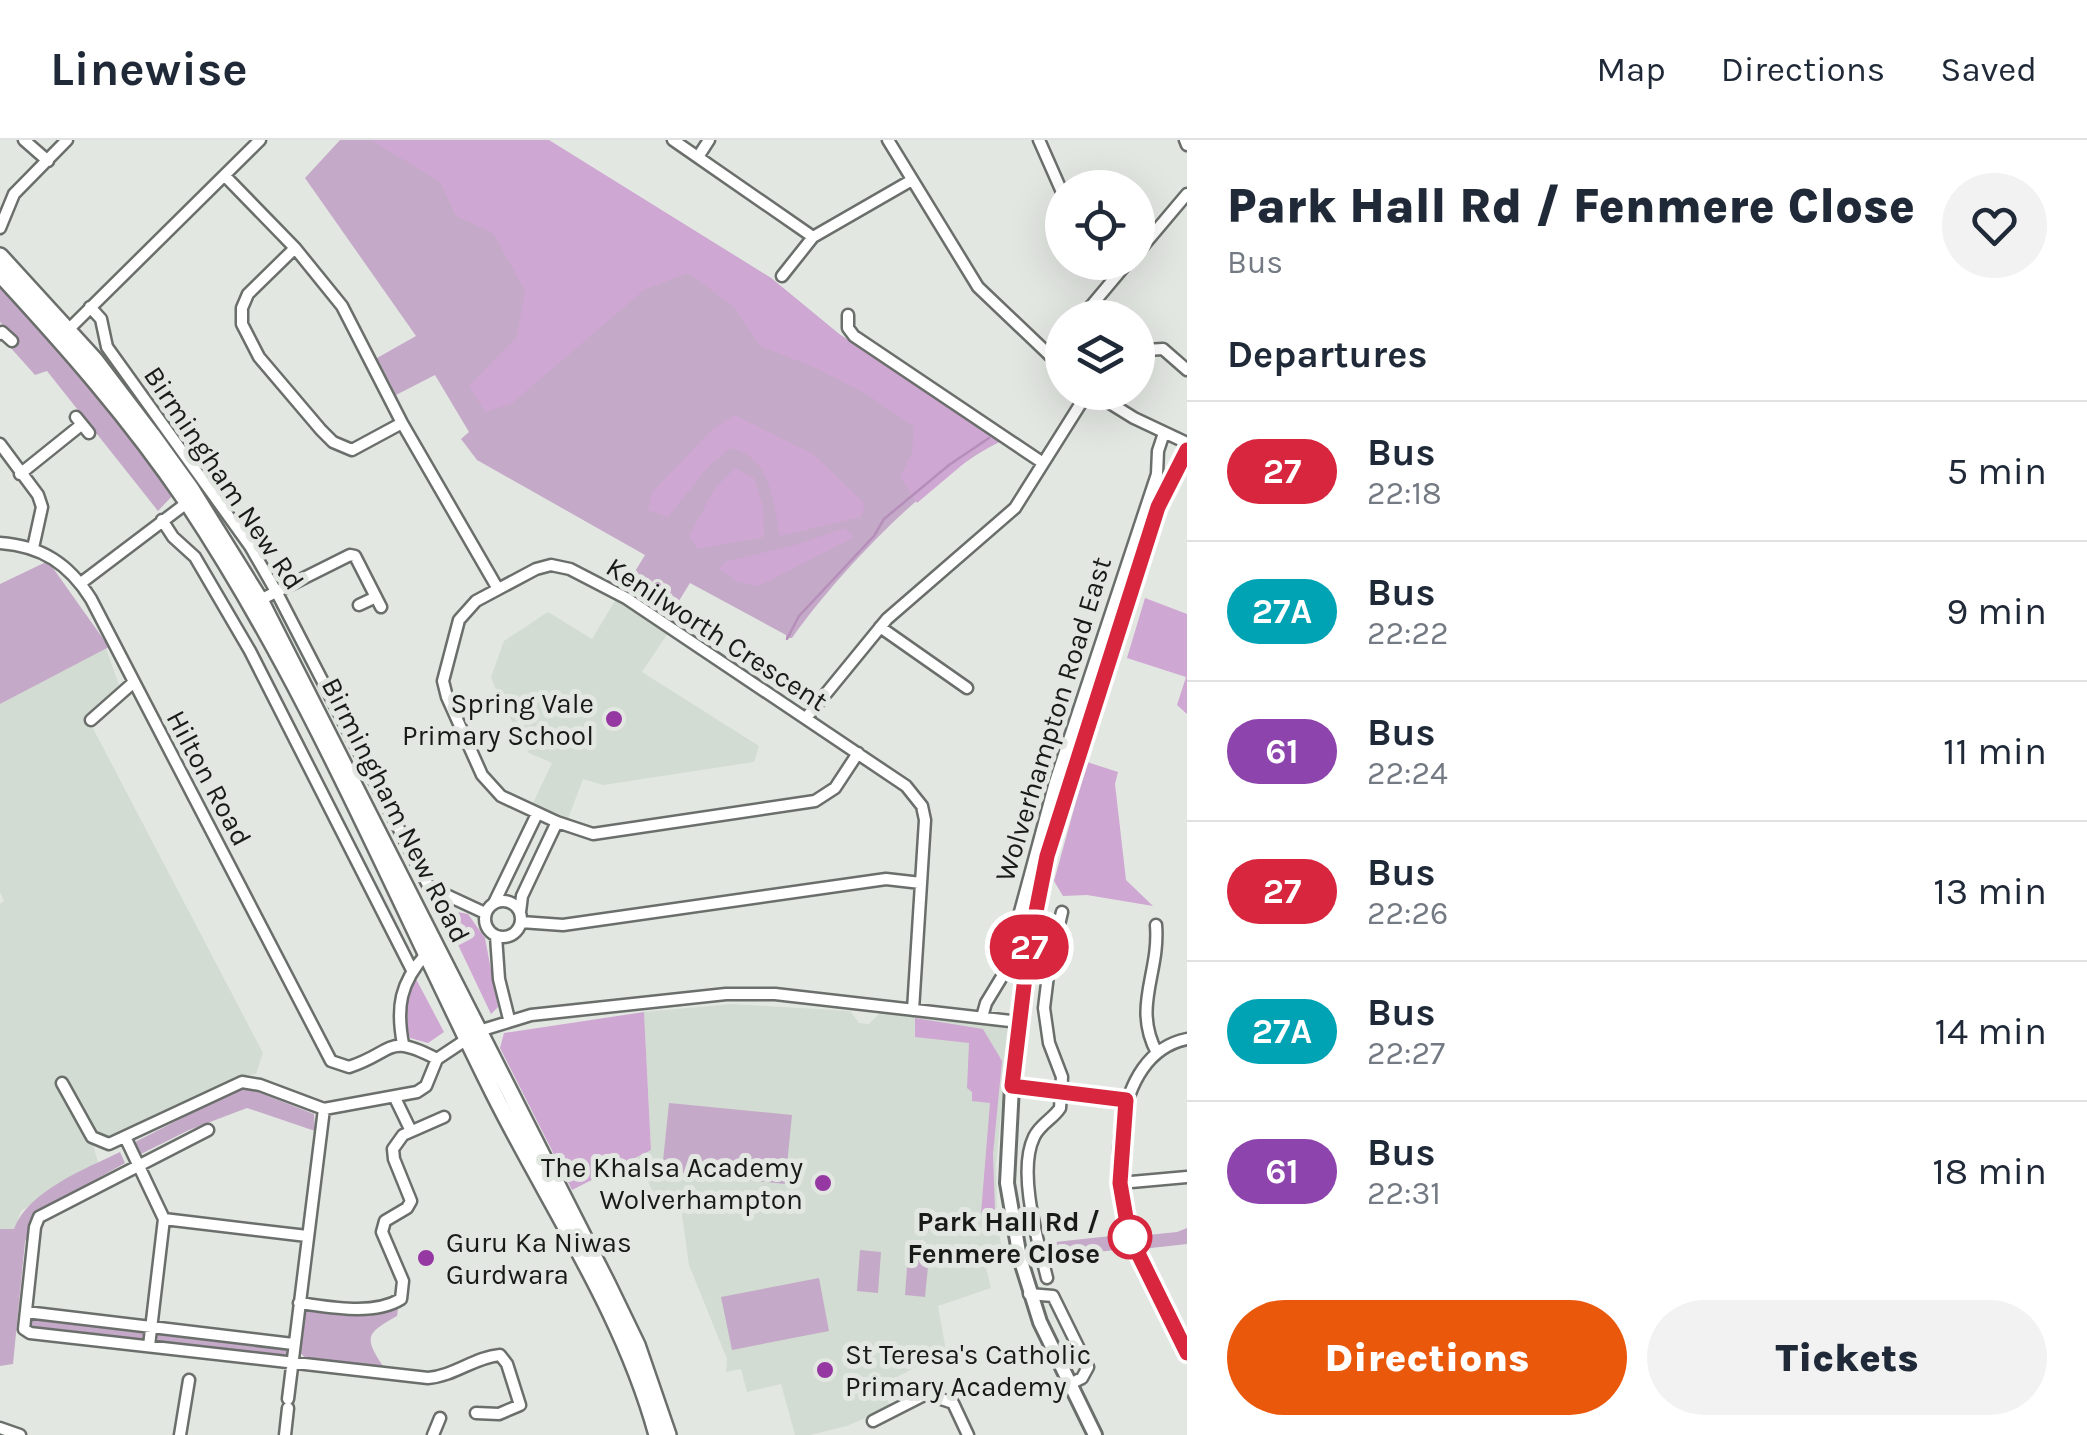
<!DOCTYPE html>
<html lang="en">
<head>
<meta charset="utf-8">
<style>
	body { margin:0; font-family:Karla,sans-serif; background:#f2f2f3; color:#1f2937; height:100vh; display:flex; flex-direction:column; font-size:38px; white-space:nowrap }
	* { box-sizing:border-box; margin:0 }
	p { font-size:32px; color:#747a83 }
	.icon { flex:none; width:55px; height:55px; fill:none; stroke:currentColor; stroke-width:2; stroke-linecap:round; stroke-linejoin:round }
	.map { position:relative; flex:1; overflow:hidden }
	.panel { display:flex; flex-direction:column; background:#fff; width:900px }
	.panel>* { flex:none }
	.badge { padding:0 20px; border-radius:32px; font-size:35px; line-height:65px }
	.controls { position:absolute; left:1045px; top:30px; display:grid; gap:20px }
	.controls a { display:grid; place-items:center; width:110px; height:110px; border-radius:50%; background:#fff; box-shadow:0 10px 40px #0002; font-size:50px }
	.map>.badge { position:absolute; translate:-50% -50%; box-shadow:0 0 0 5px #fff }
	h2 { padding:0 40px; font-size:38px; line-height:90px }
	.round { display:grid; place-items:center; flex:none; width:105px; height:105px; border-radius:52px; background:#f2f2f3 }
	.headline { display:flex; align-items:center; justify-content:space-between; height:170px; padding:0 40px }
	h1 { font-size:48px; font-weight:800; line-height:75px }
	.action { display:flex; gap:20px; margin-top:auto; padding:20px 40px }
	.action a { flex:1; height:115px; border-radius:60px; background:#ea580c; color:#fff; font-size:40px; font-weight:800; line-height:115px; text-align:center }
	.action a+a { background:#f2f2f3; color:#1f2937 }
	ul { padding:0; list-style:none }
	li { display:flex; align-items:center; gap:30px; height:140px; padding:0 40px; border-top:2px solid #e0e1e3 }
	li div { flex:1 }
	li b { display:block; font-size:38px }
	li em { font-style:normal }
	li .badge { min-width:110px; font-weight:700; text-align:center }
	header { display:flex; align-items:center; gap:60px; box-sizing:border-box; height:140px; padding:0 50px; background:#fff; border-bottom:2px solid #e0e1e3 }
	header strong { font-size:48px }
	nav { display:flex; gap:55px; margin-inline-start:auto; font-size:35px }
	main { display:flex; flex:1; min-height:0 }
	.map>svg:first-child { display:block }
	.built { fill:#d2dcd2 }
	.green { fill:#c5a9c8 }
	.forest { fill:#cea7d2 }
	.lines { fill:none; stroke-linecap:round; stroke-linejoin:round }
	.stream { stroke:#b58fb9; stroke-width:2.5 }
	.minor-casing { stroke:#6b6f6b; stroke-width:15 }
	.major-casing { stroke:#6b6f6b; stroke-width:18 }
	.highway-casing { stroke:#6b6f6b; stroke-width:20 }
	.minor { stroke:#fff; stroke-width:10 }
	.major { stroke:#fff; stroke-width:12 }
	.highway { stroke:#fff; stroke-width:15 }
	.line-casing { stroke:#fff; stroke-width:22 }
	.line { stroke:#d7263d; stroke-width:15 }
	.poi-dot { fill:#9638a2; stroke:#e3e7e2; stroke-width:4 }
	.stop-dot { fill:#fff; stroke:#d7263d; stroke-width:5 }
	.labels { text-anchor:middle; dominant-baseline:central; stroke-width:10; stroke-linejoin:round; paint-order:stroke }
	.street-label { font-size:28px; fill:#191b19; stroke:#e3e7e2 }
	.poi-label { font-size:28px; fill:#191b19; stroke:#e3e7e2; text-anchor:end }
	.stop-label { font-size:28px; font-weight:bold; fill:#191b19; stroke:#e3e7e2; text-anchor:end }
</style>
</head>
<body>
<header>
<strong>Linewise</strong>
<nav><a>Map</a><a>Directions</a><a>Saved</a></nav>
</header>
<main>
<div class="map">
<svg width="1187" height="1295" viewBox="0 0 1187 1295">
	<rect width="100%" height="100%" fill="#e3e7e2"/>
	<!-- built -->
	<path class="built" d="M 616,459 L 668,493 L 642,532 L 759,606 L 754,622 L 603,645 L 583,639 L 568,679 L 533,663 L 552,623 L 529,613 L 497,553 L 491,537 L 504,501 L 548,472 L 592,499 Z
		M 106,508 L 119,545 L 86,575 L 263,913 L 256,934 L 236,937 L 93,1005 L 98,1022 L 21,1071 L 14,1090 L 0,1089 L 0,764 L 4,761 L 0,752 L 0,564 Z
		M 732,864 L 850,871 L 859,883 L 869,884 L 880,873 L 1009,887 L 996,1025 L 997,1081 L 1003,1115 L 985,1123 L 991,1148 L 938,1166 L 946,1211 L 880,1246 L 891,1267 L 847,1286 L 810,1295 L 795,1295 L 781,1244 L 747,1252 L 741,1229 L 726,1232 L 727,1219 L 689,1125 L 679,1054 L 657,1061 L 637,1018 L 651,1009 L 644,872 Z"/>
	<!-- green -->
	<path class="green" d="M 340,0 L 547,0 L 771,138 L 839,194 L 999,302 C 928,338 838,433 792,498 L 786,498 L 786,495 L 690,443 L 669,477 L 623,451 L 645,415 L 477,320 L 461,299 L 469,292 L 435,235 L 396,255 L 377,218 L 416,196 L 305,38 Z
		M 0,145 L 79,237 L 95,248 L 174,354 L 158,371 L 47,231 L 35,235 L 10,207 L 17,199 L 0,182 Z
		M 48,421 L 109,507 L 0,564 L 0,444 Z
		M 239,949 L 253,950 L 314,974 L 315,991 L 247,968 L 189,990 L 139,1015 L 135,1002 Z
		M 669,963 L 792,975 L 785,1044 L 662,1031 Z
		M 120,1012 L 125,1023 L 36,1073 L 25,1102 L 13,1224 L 0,1226 L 0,1089 L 14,1089 C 28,1051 85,1029 120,1012 Z
		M 1187,1088 L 1187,1104 L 1142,1109 L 1138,1096 L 1177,1092 Z
		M 1120,1095 L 1126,1109 L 1048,1117 L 1046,1103 Z
		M 860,1110 L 881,1112 L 878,1153 L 857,1151 Z
		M 908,1114 L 929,1116 L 925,1157 L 905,1155 Z
		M 819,1138 L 829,1191 L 732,1210 L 721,1157 Z
		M 312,1169 L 347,1174 L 398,1169 L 397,1176 C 367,1193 363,1196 383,1226 L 305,1218 L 300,1212 L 305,1173 Z
		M 36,1178 L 147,1193 L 146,1201 L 30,1187 L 31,1179 Z
		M 157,1194 L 287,1209 L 288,1214 L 286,1218 L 158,1202 Z"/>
	<!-- forest -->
	<path class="forest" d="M 371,0 L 549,0 L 771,138 L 839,194 L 999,302 L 975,314 L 917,363 L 900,337 L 912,313 L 914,287 L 868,255 L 814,227 L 760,206 L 733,166 L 688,133 L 644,150 L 511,264 L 485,272 L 469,246 L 517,197 L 525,151 L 493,93 L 456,76 L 440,42 Z
		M 734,275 L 813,314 L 865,364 L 861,377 L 780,396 C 773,361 771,317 730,308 L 707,328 L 668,377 L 648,370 L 652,352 L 715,287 Z
		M 735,328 L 754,338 L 763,366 L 764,397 L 697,409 L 689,396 L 715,348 Z
		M 845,388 L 854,397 L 759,446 L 738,442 L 719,429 L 725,422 L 795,405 Z
		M 1145,458 L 1187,474 L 1187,574 L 1177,565 L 1186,537 L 1127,518 Z
		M 1087,622 L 1118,632 L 1115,644 L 1126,740 L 1153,766 L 1087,755 L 1063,756 L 1054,741 Z
		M 441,769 L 468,774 L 485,798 L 498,867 L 491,874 Z
		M 415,837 L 444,892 L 428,903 L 410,898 C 404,877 405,856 415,837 Z
		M 644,872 L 651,1010 L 572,1050 L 500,908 L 504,893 Z
		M 915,878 L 983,889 L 1002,921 L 993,1014 L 995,1071 L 981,1073 L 990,963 L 972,961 L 972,952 L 967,948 L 969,903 L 915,897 Z"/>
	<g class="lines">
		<!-- stream -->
		<path class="stream" d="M 787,499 L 799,476 L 874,396 L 884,379 L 949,325 L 989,298"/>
		<defs>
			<path id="minor" d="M 24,0 L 48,21
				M 673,0 L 813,97
				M 888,0 L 978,147 L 1062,227
				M 1039,0 L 1062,52
				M 1185,0 L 1187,5
				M 698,17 L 709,0
				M 226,37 L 295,108 L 342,166 L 402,283 L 498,449
				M 0,88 L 14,54 L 67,0
				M 295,108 L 248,154 L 242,168 L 242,184 L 259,217 L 321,290 L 333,302 L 352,310 L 402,283
				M 1138,112 L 1187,54
				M 782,136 L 813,97 L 912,40
				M 90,167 L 101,179 L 107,207 L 250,406 L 277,453 L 429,747 L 485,773
				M 848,175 L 848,188 L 854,196 L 1043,323
				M 1081,178 L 1128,122
				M 69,189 L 260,0
				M 0,194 L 2,192 L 12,201
				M 1049,215 L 1062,199
				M 1138,219 L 1146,210 L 1163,209 L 1187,230
				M 1092,252 L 1134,278 L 1187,303
				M 76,277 L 89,293
				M 0,304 L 38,355 L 42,367 L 33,408
				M 20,334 L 81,285
				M 162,380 L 173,397 L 195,417 L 250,511 L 412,830
				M 0,403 C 42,406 69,424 91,459 L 331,921 L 349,927 C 395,912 386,892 437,919 L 467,899
				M 81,443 L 192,359
				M 260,460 L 350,415 L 355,416 L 381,467
				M 359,465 L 376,457
				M 880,487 L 967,548
				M 806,578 L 887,479 L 1015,368 L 1088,252
				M 91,580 L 134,542
				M 858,613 L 835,648 L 815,661 L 593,694 L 557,682 L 501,656 L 482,635 L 447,557 L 443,541 L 459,480 L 476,461 L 536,429 L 551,425 L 570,429 L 626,458 L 906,646 L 922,666 L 925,680 L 913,870
				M485 779a18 18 0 1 1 36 0a18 18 0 1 1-36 0Z
				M 494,763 L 537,674
				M 520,772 L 522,756 L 557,682
				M 521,782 L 563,785 L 886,739 L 921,743
				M 1156,785 C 1160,834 1132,866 1157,913
				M 496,796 L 499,839 L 509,879
				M 982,877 L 986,863 L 1003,835 L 1055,642 L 1157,334 L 1158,311 L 1164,293
				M 479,891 L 531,875 L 726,854 L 775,854 L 1019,882
				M 1187,899 C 1110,914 1109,1044 1131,1102 C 1146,1140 1169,1177 1187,1214
				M 403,904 C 396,867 400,843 426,814
				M 62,943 L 92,997 L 109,1004 L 242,942 L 260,945 L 324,969 L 417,952 L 426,946 L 437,919
				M 1012,946 L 1125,960
				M 395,958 L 411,991
				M 208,990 L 39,1077 L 35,1087 L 24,1189 L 30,1193 L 428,1238 C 454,1236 475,1217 500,1215 L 507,1224 L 520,1265 L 499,1274 L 476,1273
				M 125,997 L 164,1079 L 149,1206
				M 1120,1043 L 1187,1037
				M 164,1079 L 307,1096
				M 1047,1138 C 1038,1101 1017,1032 1034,997 C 1040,984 1053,979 1060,968 L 1062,937 L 1049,903 L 1044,868 L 1049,827 L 1062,772
				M 1029,1154 L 1053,1156 L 1088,1227 L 1082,1238 L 1070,1244
				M 299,1163 C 330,1167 373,1176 401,1159 L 403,1141 L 382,1092 L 385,1081 L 407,1068 L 411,1061 L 394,1019 L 393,1009 L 403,995 L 444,977
				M 26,1172 L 293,1204
				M 288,1259 L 324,969
				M 873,1281 L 926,1254 L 953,1263 L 968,1295
				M 0,1288 L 20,1295
				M 180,1295 L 189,1240
				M 285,1295 L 288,1268
				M 433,1295 L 440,1278"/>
			<path id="major" d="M 1095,1295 L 1040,1182 L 1020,1118 L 1007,1043 L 1012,946 L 1028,812 L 1047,716 L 1158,367 L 1187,310"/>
			<path id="highway" d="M 0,116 L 95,220 L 152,295 L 191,349 L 260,460 L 607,1143 L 637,1205 L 668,1295
				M 0,134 C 68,208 130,278 187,362 C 310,547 395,756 494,954 C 550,1066 624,1173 657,1295"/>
		</defs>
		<!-- minor casing -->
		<use href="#minor" class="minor-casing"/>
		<!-- major casing -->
		<use href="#major" class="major-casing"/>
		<!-- highway casing -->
		<use href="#highway" class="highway-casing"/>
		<!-- minor -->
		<use href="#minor" class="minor"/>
		<!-- major -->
		<use href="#major" class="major"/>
		<!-- highway -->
		<use href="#highway" class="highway"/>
	</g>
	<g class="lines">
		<defs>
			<path id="line" d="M 1187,310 L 1158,367 L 1047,716 L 1028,812 L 1012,946 L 1126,960 L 1120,1043 L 1129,1095 L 1187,1213"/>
		</defs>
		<!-- line casing -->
		<use href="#line" class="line-casing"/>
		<!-- line -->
		<use href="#line" class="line"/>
	</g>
	<!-- markers -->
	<g class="poi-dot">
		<circle cx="614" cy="579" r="10"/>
		<circle cx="823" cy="1043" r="10"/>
		<circle cx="426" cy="1118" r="10"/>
		<circle cx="825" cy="1230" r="10"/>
	</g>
	<circle class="stop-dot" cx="1130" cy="1097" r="20"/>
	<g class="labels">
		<!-- street labels -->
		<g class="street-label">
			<text transform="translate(224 338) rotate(56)">Birmingham New Rd</text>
			<text transform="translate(717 494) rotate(33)">Kenilworth Crescent</text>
			<text transform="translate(1053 579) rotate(-73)">Wolverhampton Road East</text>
			<text transform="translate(209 638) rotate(62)">Hilton Road</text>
			<text transform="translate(396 670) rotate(63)">Birmingham New Road</text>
		</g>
		<!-- poi labels -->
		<g class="poi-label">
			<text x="594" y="563">Spring Vale<tspan x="594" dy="32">Primary School</tspan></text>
			<text x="803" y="1027">The Khalsa Academy<tspan x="803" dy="32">Wolverhampton</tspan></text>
			<text x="446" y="1102" text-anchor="start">Guru Ka Niwas<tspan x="446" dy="32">Gurdwara</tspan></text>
			<text x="845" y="1214" text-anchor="start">St Teresa's Catholic<tspan x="845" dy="32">Primary Academy</tspan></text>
		</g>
		<!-- stop labels -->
		<g class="stop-label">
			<text x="1100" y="1081">Park Hall Rd /<tspan x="1100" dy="32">Fenmere Close</tspan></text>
		</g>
	</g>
</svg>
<div class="controls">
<a><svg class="icon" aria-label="locate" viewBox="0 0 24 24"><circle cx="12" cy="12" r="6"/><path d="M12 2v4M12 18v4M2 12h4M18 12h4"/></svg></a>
<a><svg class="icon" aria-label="layers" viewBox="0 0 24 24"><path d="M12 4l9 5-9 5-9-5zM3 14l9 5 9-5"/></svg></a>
</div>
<b class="badge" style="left:1029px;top:807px;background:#d7263d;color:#fff">27</b>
</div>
<section class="panel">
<div class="headline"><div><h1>Park Hall Rd / Fenmere Close</h1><p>Bus</p></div><a class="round"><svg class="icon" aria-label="heart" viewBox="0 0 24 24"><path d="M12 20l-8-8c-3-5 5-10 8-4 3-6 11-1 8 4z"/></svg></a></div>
<h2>Departures</h2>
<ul>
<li><span class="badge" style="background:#d7263d;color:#fff">27</span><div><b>Bus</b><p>22:18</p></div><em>5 min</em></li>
<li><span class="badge" style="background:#00a3b4;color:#fff">27A</span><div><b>Bus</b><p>22:22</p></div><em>9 min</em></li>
<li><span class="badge" style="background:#8e44ad;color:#fff">61</span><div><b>Bus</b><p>22:24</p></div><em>11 min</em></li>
<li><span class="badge" style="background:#d7263d;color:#fff">27</span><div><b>Bus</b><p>22:26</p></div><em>13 min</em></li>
<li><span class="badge" style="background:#00a3b4;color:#fff">27A</span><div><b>Bus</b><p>22:27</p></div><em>14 min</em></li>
<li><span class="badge" style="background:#8e44ad;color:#fff">61</span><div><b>Bus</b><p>22:31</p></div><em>18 min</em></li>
</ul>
<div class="action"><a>Directions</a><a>Tickets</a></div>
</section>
</main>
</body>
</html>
